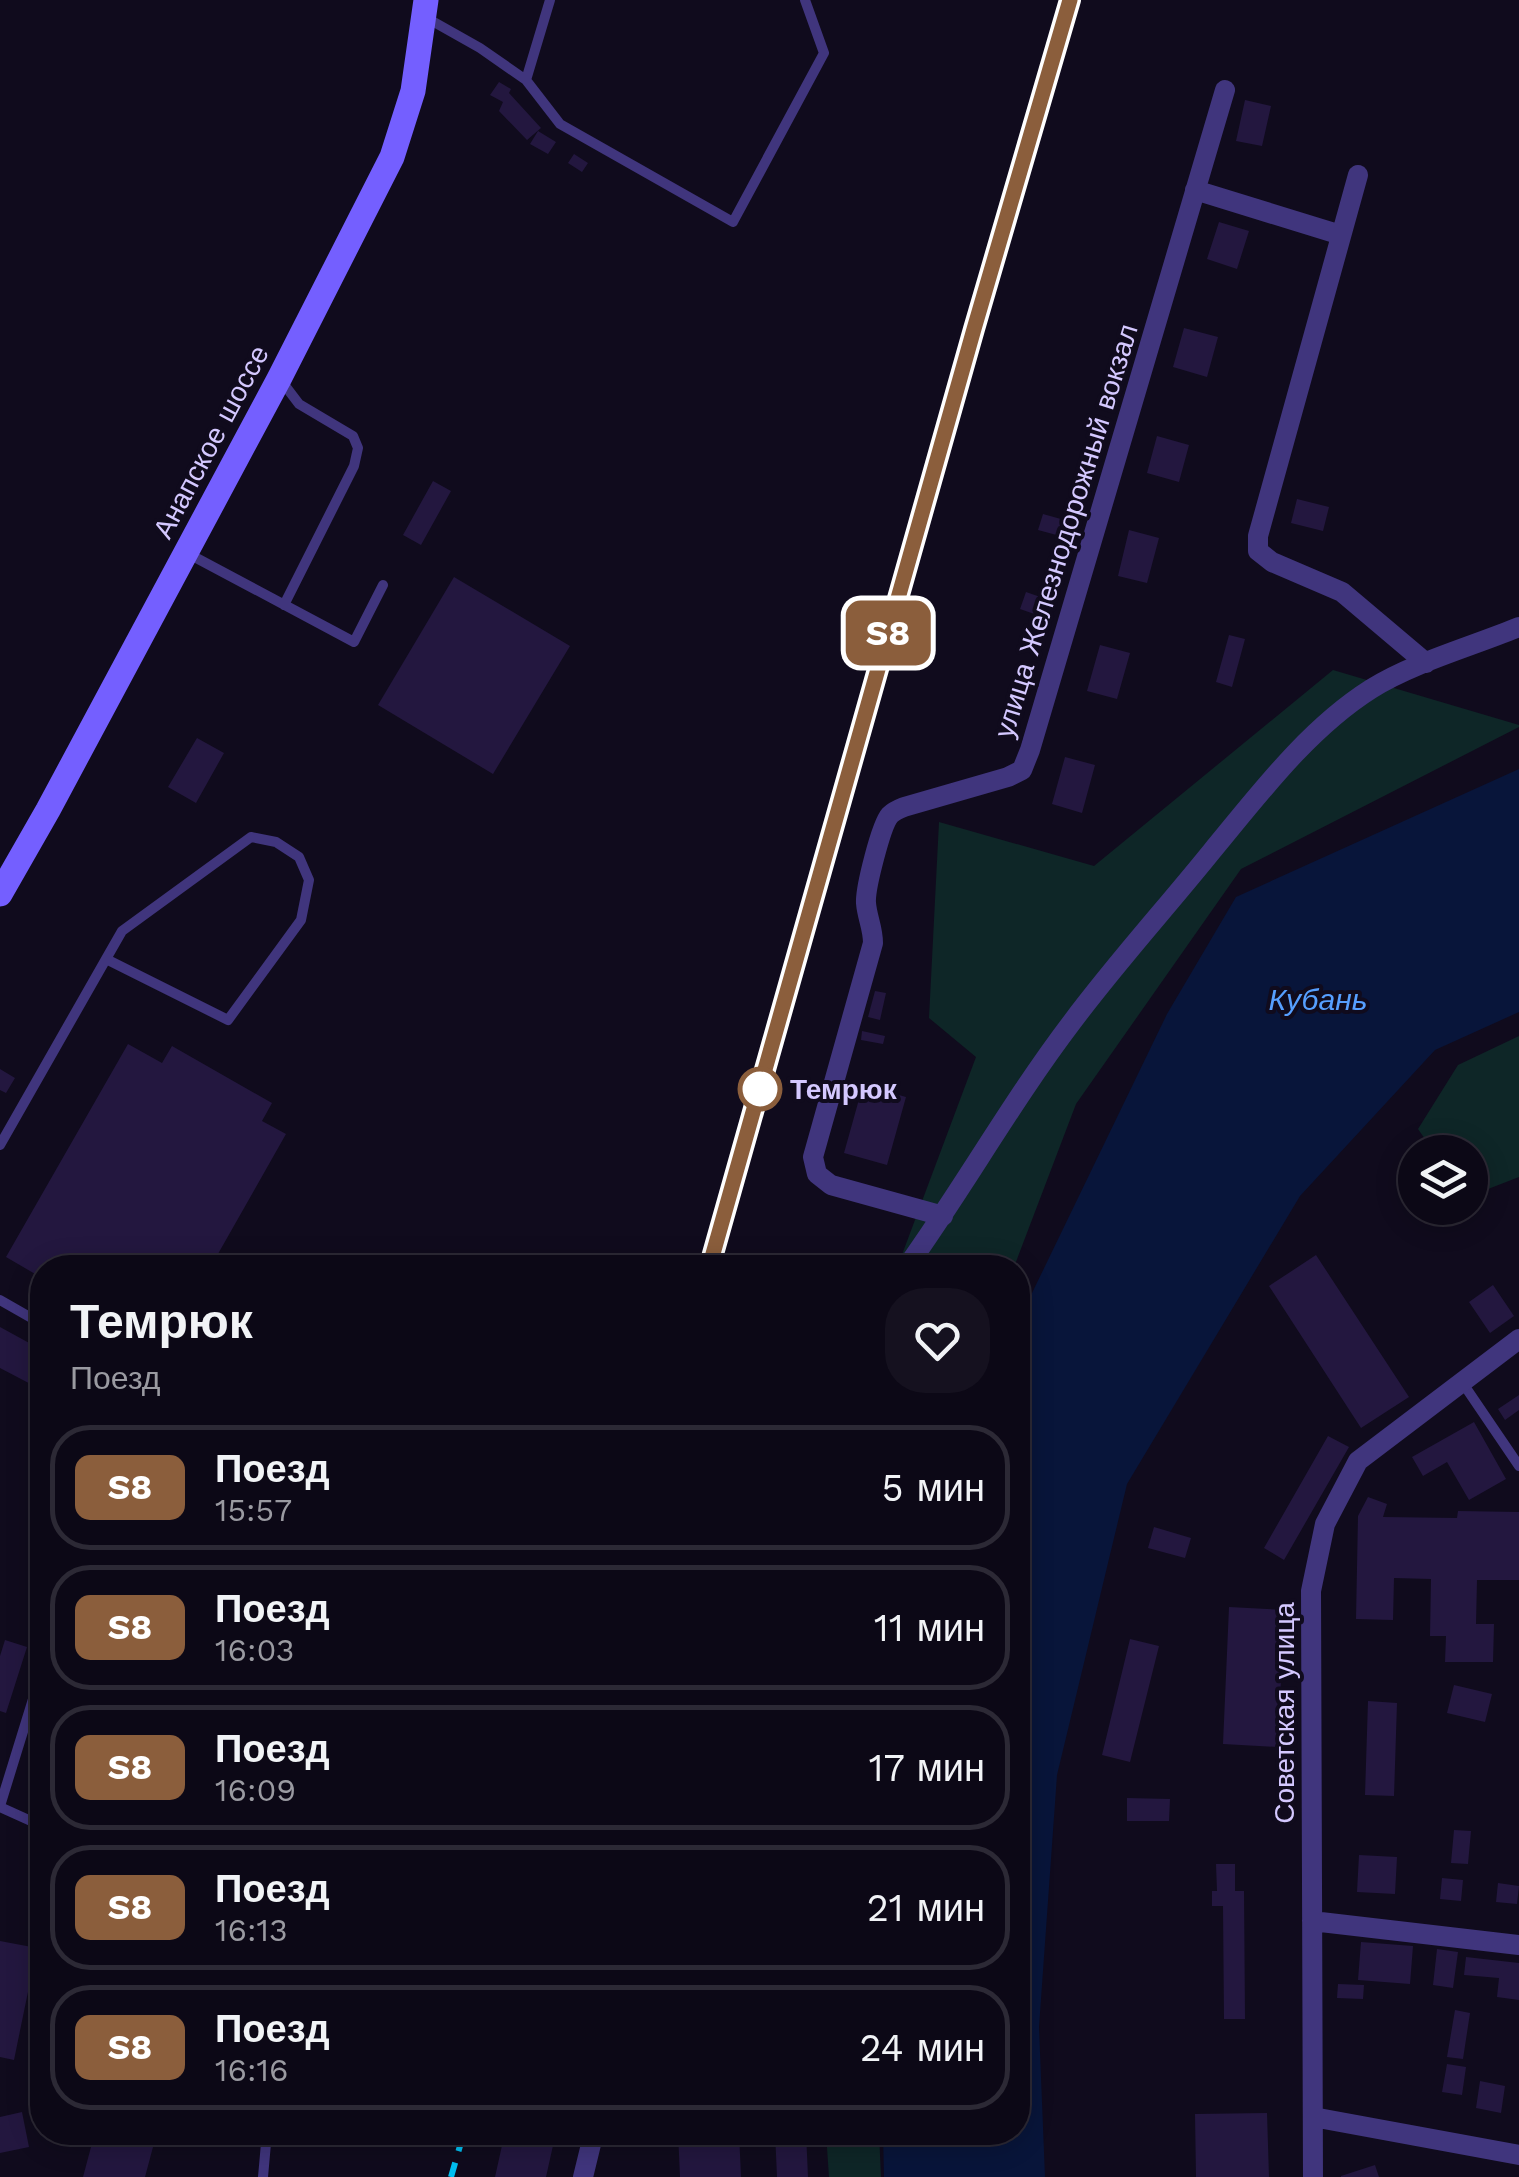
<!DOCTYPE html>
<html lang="ru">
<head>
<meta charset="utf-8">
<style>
	body { margin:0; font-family:"Work Sans",sans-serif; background:#15111f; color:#f1f3f6; height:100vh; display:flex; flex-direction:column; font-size:38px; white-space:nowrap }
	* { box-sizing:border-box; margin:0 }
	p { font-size:32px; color:#9a9aa1 }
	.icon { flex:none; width:55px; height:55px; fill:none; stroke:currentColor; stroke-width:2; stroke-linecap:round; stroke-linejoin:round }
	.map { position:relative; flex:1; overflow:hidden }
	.side { position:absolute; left:30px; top:1255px; width:1000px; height:890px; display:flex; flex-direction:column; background:#0c0816; border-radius:40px; box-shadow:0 5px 25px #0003,0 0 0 2px #2c2935 }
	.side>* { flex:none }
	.badge { padding:0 20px; border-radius:15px; font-size:35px; line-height:65px }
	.controls { position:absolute; left:1398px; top:1135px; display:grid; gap:20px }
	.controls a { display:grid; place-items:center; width:90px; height:90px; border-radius:50%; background:#0c0816; box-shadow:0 5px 25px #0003,0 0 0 2px #2c2935; font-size:50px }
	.map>.badge { position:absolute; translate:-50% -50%; box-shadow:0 0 0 5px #fff }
	.round { display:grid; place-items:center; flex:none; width:105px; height:105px; border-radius:40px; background:#15111f }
	.overview { display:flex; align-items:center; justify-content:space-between; height:170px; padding:0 40px }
	h1 { font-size:48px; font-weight:800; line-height:75px }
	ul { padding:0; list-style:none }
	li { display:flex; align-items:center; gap:30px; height:125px; margin:0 20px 15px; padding:0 20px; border:5px solid #2c2935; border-radius:40px }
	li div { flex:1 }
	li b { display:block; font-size:38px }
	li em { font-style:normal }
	li .badge { min-width:110px; font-weight:700; text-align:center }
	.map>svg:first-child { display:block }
	.green { fill:#0e2627 }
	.water { fill:#08153a }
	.building { fill:#23173f }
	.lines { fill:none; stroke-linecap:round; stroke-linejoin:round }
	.lane { stroke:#40357d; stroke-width:10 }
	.street { stroke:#40357d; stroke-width:20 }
	.secondary { stroke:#745fff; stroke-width:25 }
	.rail { stroke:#00c0f3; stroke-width:6; stroke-dasharray:15 12; stroke-linecap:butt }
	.line-casing { stroke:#fff; stroke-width:22 }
	.line { stroke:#8b5e3c; stroke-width:15 }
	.stop-dot { fill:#fff; stroke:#8b5e3c; stroke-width:5 }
	.labels { text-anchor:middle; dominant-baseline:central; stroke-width:8; stroke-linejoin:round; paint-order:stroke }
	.street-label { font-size:28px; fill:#d4c8ff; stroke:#100b1d }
	.stop-label { font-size:28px; font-weight:bold; fill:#d4c8ff; stroke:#100b1d; text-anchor:start }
	.water-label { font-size:30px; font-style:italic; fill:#569fff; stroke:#100b1d }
</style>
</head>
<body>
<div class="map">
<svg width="1519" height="2177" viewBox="0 0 1519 2177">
	<rect width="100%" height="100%" fill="#100b1d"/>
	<!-- green -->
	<path class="green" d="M 1333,670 L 1519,725 L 1519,727 L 1241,869 L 1076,1104 L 1014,1267 L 897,1268 L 976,1057 L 929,1018 L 939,822 L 1094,866 Z
		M 1519,1036 L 1519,1177 L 1470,1196 L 1470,1152 L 1434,1152 L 1418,1129 L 1458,1065 Z
		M 826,2133 L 879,2133 L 881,2177 L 829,2177 Z"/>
	<!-- water -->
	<path class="water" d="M 1519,769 L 1519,1012 L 1435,1050 L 1300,1196 L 1127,1484 L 1057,1775 L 1039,2027 L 1045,2177 L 884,2177 L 883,2133 L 1018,2132 L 1018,1322 L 1167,1014 L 1236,897 Z"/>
	<!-- building -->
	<path class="building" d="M 499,82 L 511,89 L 509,93 L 541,128 L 527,140 L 499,111 L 503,102 L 490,95 Z
		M 1245,100 L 1271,106 L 1262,146 L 1236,141 Z
		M 538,131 L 556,142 L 548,154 L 530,144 Z
		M 574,154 L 588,163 L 582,172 L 568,163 Z
		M 1219,222 L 1249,231 L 1237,269 L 1207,259 Z
		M 1184,328 L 1218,337 L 1207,377 L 1173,367 Z
		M 1157,436 L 1189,445 L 1179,482 L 1147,473 Z
		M 433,481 L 451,491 L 421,545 L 403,535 Z
		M 1297,499 L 1329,507 L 1323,531 L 1291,523 Z
		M 1043,514 L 1068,521 L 1064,537 L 1038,530 Z
		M 1129,530 L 1159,538 L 1147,583 L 1118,576 Z
		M 454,577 L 570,646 L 493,774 L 378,705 Z
		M 1026,592 L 1049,600 L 1043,617 L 1020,609 Z
		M 1229,635 L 1245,639 L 1232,687 L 1216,682 Z
		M 1100,645 L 1130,653 L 1117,699 L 1087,691 Z
		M 197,738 L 224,753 L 196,803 L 168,787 Z
		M 1065,757 L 1095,765 L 1082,813 L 1052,804 Z
		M 875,991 L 886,993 L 880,1020 L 868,1017 Z
		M 862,1031 L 885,1036 L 883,1044 L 861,1040 Z
		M 128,1044 L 162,1063 L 172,1046 L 272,1103 L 262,1121 L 286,1134 L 210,1268 L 42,1268 L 42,1278 L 6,1257 Z
		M 0,1069 L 15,1078 L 6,1093 L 0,1090 Z
		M 863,1085 L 906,1097 L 887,1165 L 844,1153 Z
		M 1316,1255 L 1409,1397 L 1361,1428 L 1269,1286 Z
		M 1493,1285 L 1514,1316 L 1490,1333 L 1469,1302 Z
		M 0,1327 L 42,1350 L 42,1390 L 0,1368 Z
		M 1519,1395 L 1519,1410 L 1505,1420 L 1498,1409 Z
		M 1474,1422 L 1506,1479 L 1469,1500 L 1447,1462 L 1423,1476 L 1412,1457 Z
		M 1328,1436 L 1349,1447 L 1284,1560 L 1264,1548 Z
		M 1368,1497 L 1387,1504 L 1383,1517 L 1457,1518 L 1458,1511 L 1519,1512 L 1519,1580 L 1477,1580 L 1476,1624 L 1494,1624 L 1493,1662 L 1445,1662 L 1446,1636 L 1430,1636 L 1431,1579 L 1394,1578 L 1393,1620 L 1356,1619 L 1358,1516 Z
		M 1154,1527 L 1191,1538 L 1185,1558 L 1148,1548 Z
		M 1229,1607 L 1284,1610 L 1278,1747 L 1223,1744 Z
		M 1130,1639 L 1159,1646 L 1130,1762 L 1102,1755 Z
		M 5,1640 L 27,1647 L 6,1713 L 0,1711 L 0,1656 Z
		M 1454,1685 L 1492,1694 L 1485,1722 L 1447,1713 Z
		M 1368,1701 L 1397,1703 L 1394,1796 L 1365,1795 Z
		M 1127,1798 L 1170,1799 L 1169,1821 L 1127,1821 Z
		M 1454,1830 L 1471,1831 L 1468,1864 L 1451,1863 Z
		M 1359,1855 L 1397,1857 L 1395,1894 L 1357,1892 Z
		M 1216,1864 L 1235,1864 L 1235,1891 L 1244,1891 L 1245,2019 L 1224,2019 L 1223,1906 L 1212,1906 L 1212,1891 L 1217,1891 Z
		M 1442,1878 L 1463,1880 L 1461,1901 L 1440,1899 Z
		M 1498,1883 L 1519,1886 L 1517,1904 L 1496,1902 Z
		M 0,1941 L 37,1948 L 14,2060 L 0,2057 Z
		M 1361,1942 L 1413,1946 L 1410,1984 L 1358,1980 Z
		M 1437,1949 L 1458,1952 L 1453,1988 L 1433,1985 Z
		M 1466,1957 L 1519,1963 L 1519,2000 L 1497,1997 L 1499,1978 L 1464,1975 Z
		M 1338,1984 L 1364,1985 L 1363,1999 L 1337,1998 Z
		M 1455,2010 L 1470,2013 L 1463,2059 L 1447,2057 Z
		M 1447,2064 L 1466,2067 L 1462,2095 L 1442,2092 Z
		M 1480,2081 L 1505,2086 L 1501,2113 L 1476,2108 Z
		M 22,2112 L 29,2147 L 0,2153 L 0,2117 Z
		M 1267,2113 L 1269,2177 L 1196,2177 L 1195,2114 Z
		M 95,2132 L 157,2132 L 145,2177 L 83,2177 Z
		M 505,2132 L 556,2132 L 546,2177 L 495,2177 Z
		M 678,2132 L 739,2132 L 741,2177 L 680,2177 Z
		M 775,2132 L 806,2132 L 808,2177 L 777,2177 Z
		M 1375,2165 L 1379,2177 L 1341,2177 L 1341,2176 Z"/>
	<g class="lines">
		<!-- lane -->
		<path class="lane" d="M 425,17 L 480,48 L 526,80 L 560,124 L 733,222 L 824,53 L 805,0
			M 526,80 L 550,0
			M 280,379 L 299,404 L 353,436 L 358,448 L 354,466 L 284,605
			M 187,553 L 354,642 L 383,585
			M 0,1145 L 106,959 L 122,931 L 251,837 L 276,842 L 299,857 L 309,880 L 301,920 L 228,1020 L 106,959
			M 0,1300 L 42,1324
			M 1462,1382 L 1519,1466
			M 0,1806 L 42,1670
			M 0,1807 L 42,1826
			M 263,2177 L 267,2132"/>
		<!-- street -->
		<path class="street" d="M 1358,175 L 1258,536 L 1258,551 L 1272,562 L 1342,592 L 1426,663
			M 1195,190 L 1341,235
			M 943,1216 L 831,1185 L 817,1174 L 813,1157 L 873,943 C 873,928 867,917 866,903 C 865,889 881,825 890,815 C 894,811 899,809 904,807 L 1008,777 L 1022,770 L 1030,750 L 1225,90
			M 906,1268 C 964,1187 1012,1101 1072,1022 C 1116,963 1166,908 1212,851 C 1260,793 1308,729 1371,689 C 1412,663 1473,646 1519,627
			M 1312,1921 L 1519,1945
			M 1313,2117 L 1519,2155
			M 583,2177 L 594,2132
			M 1313,2177 L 1311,1591 L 1325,1524 L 1358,1461 L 1519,1339"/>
		<!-- secondary -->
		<path class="secondary" d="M 0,894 L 48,810 L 279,379 L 392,157 L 413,91 L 426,0"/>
		<!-- rail -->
		<path class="rail" d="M 709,1268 L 974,329 L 1070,0
			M 451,2177 L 464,2132"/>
	</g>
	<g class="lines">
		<defs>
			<path id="line" d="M 709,1268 L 974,329 L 1070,0"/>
		</defs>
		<!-- line casing -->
		<use href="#line" class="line-casing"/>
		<!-- line -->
		<use href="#line" class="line"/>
	</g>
	<!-- markers -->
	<circle class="stop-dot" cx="760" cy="1089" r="20"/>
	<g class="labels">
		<!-- street labels -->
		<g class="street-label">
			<text transform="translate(211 442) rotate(-62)">Анапское шоссе</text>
			<text transform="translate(1066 531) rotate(-73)">улица Железнодорожный вокзал</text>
			<text transform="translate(1284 1713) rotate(-90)">Советская улица</text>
		</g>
		<!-- stop labels -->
		<g class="stop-label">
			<text x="790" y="1089">Темрюк</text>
		</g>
		<!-- water labels -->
		<g class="water-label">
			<text x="1318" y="999">Кубань</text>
		</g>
	</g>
</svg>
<div class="controls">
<a><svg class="icon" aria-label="layers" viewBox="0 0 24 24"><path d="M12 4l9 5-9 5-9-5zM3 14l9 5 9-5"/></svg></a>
</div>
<b class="badge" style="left:888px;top:633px;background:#8b5e3c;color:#fff">S8</b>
<section class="side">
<div class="overview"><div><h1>Темрюк</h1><p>Поезд</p></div><a class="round"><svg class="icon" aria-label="heart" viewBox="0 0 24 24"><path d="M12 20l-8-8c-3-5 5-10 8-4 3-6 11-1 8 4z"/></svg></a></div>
<ul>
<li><span class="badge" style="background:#8b5e3c;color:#fff">S8</span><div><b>Поезд</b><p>15:57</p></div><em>5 мин</em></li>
<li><span class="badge" style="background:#8b5e3c;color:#fff">S8</span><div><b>Поезд</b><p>16:03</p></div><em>11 мин</em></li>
<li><span class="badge" style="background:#8b5e3c;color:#fff">S8</span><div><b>Поезд</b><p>16:09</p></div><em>17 мин</em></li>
<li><span class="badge" style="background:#8b5e3c;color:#fff">S8</span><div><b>Поезд</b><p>16:13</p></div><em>21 мин</em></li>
<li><span class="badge" style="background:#8b5e3c;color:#fff">S8</span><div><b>Поезд</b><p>16:16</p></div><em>24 мин</em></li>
</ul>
</section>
</div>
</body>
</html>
